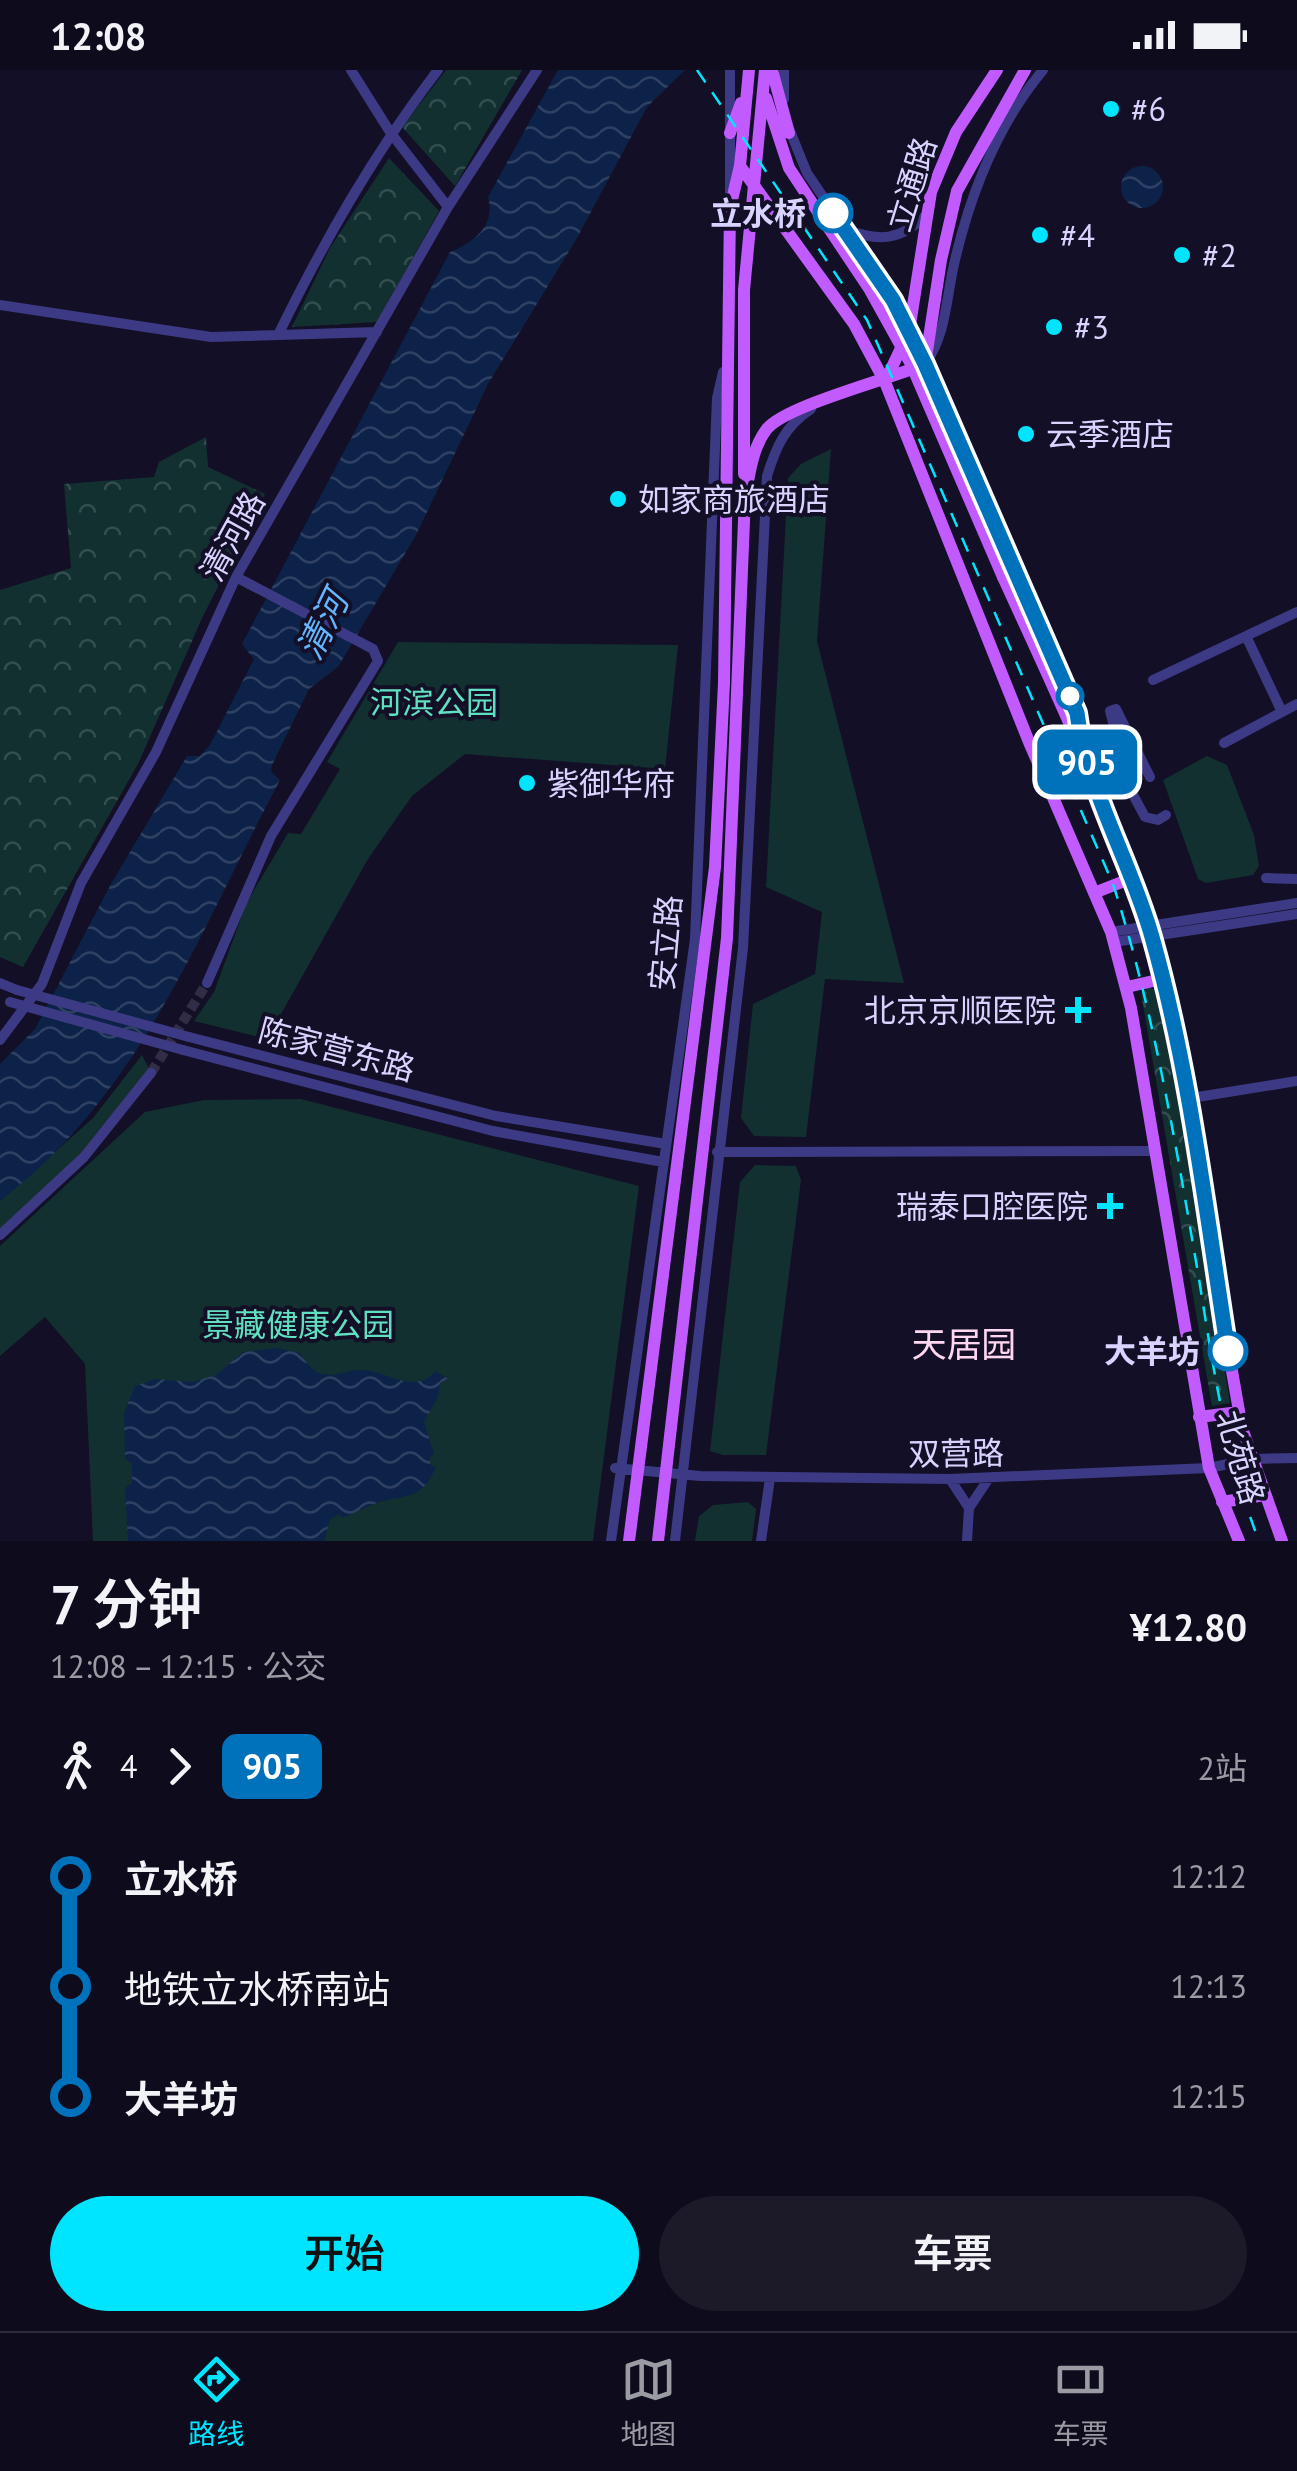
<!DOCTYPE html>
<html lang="zh">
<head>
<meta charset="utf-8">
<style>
	body { margin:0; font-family:"PT Sans","Noto Sans SC",sans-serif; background:#1c1929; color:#f1f3f6; height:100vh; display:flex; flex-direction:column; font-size:38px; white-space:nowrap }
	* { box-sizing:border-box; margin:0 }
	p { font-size:32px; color:#9b9ba3 }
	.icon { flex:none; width:55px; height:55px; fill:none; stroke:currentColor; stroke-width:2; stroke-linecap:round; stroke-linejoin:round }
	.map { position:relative; height:1471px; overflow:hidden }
	.drawer { display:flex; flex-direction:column; background:#0e0b1c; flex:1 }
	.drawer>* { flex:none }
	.badge { padding:0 20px; border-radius:15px; font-size:35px; line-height:65px }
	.map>.badge { position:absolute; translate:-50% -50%; box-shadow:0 0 0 5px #fff }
	.legs { display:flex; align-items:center; gap:15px; height:110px; padding:0 50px; font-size:32px }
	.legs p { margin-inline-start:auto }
	.head { display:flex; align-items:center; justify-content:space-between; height:170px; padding:0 50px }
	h1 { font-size:55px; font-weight:600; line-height:75px }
	.action { display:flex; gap:20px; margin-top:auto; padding:20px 50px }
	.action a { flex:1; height:115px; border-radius:60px; background:#00e5ff; color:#111; font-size:40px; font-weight:600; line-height:115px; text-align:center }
	.action a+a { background:#1c1929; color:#f1f3f6 }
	ul { padding:0 50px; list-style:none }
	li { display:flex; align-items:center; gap:35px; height:110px; font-size:38px }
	li i { display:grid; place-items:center; width:15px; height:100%; margin:0 12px; background:currentColor }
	li i::after { content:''; width:25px; height:25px; margin:-12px; border:8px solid; border-radius:50%; background:#0e0b1c }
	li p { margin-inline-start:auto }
	li:first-child i { background:linear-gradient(#0000 50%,currentColor 0) }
	li:last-child i { background:linear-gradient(currentColor 50%,#0000 0) }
	.status { display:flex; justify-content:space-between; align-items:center; height:70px; padding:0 50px; background:#0e0b1c; direction:ltr }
	.status svg { height:28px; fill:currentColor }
	.menu { display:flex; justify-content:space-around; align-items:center; height:140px; border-top:2px solid #2e2b3b; background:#0e0b1c; font-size:28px; color:#9b9ba3 }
	.menu a { display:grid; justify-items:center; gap:5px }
	.menu .current { color:#00e5ff }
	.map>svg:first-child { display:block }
	.green { fill:#12302f }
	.forest { fill:url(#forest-crowns) }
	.water { fill:url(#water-waves) }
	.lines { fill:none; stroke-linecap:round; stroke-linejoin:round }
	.minor-tunnel { stroke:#312d47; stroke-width:10; stroke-dasharray:10 5; stroke-linecap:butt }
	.minor { stroke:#3d3a85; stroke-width:10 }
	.major { stroke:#c25bff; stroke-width:12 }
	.rail { stroke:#00e5ff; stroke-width:2.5; stroke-dasharray:15 12; stroke-linecap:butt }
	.minor-bridge { stroke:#3d3a85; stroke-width:10 }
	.major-bridge { stroke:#c25bff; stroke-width:12 }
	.line-1-casing { stroke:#fff; stroke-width:22 }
	.line-1 { stroke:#0072bc; stroke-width:15 }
	.poi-dot { fill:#00e5ff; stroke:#130f26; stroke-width:4 }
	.stop-1-dot { fill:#fff; stroke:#0072bc; stroke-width:5 }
	.labels { text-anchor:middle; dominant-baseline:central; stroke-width:8; stroke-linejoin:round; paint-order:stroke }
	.poi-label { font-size:32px; fill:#d9d4ff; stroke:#130f26; text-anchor:start }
	.street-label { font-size:32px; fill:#d9d4ff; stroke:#130f26 }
	.stop-label { font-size:32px; font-weight:bold; fill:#d9d4ff; stroke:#130f26; text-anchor:end }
	.park-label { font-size:32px; fill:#5fe0c0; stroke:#130f26 }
	.water-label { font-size:35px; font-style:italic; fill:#62b6ff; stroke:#130f26 }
	.neighbourhood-label { font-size:35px; fill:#ffd6f0; stroke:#130f26 }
</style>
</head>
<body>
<div class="status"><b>12:08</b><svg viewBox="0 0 49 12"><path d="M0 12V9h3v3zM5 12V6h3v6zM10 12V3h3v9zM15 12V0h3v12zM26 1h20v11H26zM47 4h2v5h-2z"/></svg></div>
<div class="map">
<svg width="1297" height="1471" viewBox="0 0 1297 1471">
	<defs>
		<pattern id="forest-crowns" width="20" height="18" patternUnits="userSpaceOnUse" patternTransform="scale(2.5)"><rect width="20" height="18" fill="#12302f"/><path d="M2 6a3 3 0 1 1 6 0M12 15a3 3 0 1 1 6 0" fill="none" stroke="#344d4e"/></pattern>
		<pattern id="water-waves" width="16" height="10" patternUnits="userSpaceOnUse" patternTransform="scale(2.5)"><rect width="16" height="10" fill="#0c2248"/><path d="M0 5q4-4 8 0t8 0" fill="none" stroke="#2f4163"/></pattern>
	</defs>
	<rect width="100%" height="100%" fill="#130f26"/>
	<!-- green -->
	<path class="green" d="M 831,379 L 817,571 L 904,913 L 825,909 L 806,1067 L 754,1066 L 741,1048 L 753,934 L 815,904 L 822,842 L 766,817 L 788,408 L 801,394 Z
		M 398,572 L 678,575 L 665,699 L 465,684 L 412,726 L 368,789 L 267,969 L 194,951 L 214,922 L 247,832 L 288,763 L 301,764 L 340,699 L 327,692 Z
		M 1207,686 L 1227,695 L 1254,765 L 1259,796 L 1253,805 L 1206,813 L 1198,809 L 1163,710 Z
		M 142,985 L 151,1003 L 84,1087 L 0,1165 L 0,1131 L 93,1048 Z
		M 301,1029 L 639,1116 L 593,1471 L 93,1471 L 85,1294 L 45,1247 L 0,1286 L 0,1176 L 145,1042 L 204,1030 Z
		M 755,1095 L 796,1096 L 801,1110 L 766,1385 L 723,1385 L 710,1381 L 740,1112 Z
		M 748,1432 L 756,1439 L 752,1471 L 695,1471 L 699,1446 L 713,1435 Z"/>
	<!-- forest -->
	<path class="forest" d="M 446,0 L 522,0 L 455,116 L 402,57 Z
		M 389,88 L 439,141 L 377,252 L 292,257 L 330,178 Z
		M 206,367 L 208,397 L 265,424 L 203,546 L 138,694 L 23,897 L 0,887 L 0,520 L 71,498 L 64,414 L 154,407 L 159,392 Z
		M 1148,917 L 1156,920 L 1177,1016 L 1230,1333 L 1212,1336 L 1141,923 Z"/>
	<!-- water -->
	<path class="water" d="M 558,0 L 685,0 L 647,37 L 577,168 L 488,314 L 416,465 L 338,597 L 309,619 L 272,695 L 271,702 L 280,710 C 198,864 142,1022 0,1131 L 0,994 L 35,959 L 111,814 L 187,686 L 200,686 L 210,675 L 254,589 L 242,574 L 450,182 C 474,172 496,156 488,127 Z
		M1121 117a21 21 0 1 1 42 0a21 21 0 1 1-42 0Z
		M 276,1278 L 300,1283 C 306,1292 312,1302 323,1304 C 336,1307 349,1299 362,1300 C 389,1301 413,1326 436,1301 L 448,1309 L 440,1313 L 438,1327 L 424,1352 L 434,1384 L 429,1388 L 431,1396 L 436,1396 C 424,1428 409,1425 380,1432 C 367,1436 355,1443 342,1448 L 339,1444 L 330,1450 L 324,1471 L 128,1471 L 125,1418 L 132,1413 L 132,1394 L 125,1389 L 124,1343 L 135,1316 L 155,1309 L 192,1312 L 216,1305 L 243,1282 Z"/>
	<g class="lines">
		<!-- minor-tunnel -->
		<path class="minor-tunnel" d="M 151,1003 L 207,913"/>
		<!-- minor -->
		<path class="minor" d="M 351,0 L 390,62 L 448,137
			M 730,0 L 730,124
			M 784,0 L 784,29
			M 788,56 L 807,103 L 893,230 L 925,294 L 1077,643 L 1081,674
			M 845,159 C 878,172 901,171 926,145
			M 0,235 L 211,267 L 377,262
			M 278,265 C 324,171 374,83 438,0
			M 926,293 C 947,262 946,227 955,190 C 971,122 998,54 1043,0
			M 1246,566 L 1282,642
			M 1153,610 L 1297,542
			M 1224,673 L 1297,634
			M 1150,707 L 1116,639 L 1110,641 L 1131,721 L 1145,747 L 1158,750 L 1166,745
			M 1266,808 L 1297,809
			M 1111,862 L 1297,833
			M 1114,872 L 1297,844
			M 0,913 L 17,920
			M 207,913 L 271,766 L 378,591 L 373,579 L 236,507
			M 189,967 L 496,1046 L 666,1074
			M 0,970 L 42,914 L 81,813 L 156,682 L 236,507 L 448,137 L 537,0
			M 183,980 L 493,1061 L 663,1092
			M 1185,1029 L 1297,1011
			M 717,1082 L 1156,1081
			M 0,1165 L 84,1087 L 151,1003
			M 615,1398 L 700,1406 L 950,1409 L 1209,1398 L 1252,1389 L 1297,1388
			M 950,1409 L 969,1438
			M 611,1471 L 695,869 L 717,328 L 723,302
			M 675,1471 L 743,878 L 767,406 C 776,377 785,356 811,339
			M 761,1471 L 770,1408
			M 967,1471 L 969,1438 L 989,1408"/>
		<!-- major -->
		<path class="major" d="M 772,0 L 789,63
			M 766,28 L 789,98 L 818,142
			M 730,63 L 741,33
			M 740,96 L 854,254 L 885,312 L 1029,672 L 1111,862 L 1131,938 L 1209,1398 L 1239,1471
			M 885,312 L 909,261 L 931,122 L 956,62 L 997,0
			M 744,404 L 744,220 L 765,0
			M 1003,507 C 1066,645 1133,782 1167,931 L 1242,1358 L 1282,1471
			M 1094,823 L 1132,808
			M 1127,917 L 1162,909
			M 1199,1347 L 1239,1342
			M 1222,1432 L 1265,1425
			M 629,1471 L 715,797 L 724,613 L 730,138 L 740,96 L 749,0
			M 658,1471 L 727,868 L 745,426 C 750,403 752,379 766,360 C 783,336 891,309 925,294 L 941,190 L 957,121 L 1025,0"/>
		<!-- rail -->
		<path class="rail" d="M 697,0 L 867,250 L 1113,814 C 1154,941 1175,1071 1198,1203 C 1213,1295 1225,1383 1259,1471"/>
		<!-- minor-bridge -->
		<path class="minor-bridge" d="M 17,920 L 189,967
			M 10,932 L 183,980"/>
		<!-- major-bridge -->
		<path class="major-bridge" d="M 818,142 L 870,220 L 911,294 L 1003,507"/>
	</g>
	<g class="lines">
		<defs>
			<path id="line-1" d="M 833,143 L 893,230 L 925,294 L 1077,643 C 1087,720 1131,792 1152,867 C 1190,1001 1206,1143 1228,1281"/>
		</defs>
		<!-- line-1 casing -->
		<use href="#line-1" class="line-1-casing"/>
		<!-- line-1 -->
		<use href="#line-1" class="line-1"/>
	</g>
	<!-- markers -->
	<g class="poi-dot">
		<circle cx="1111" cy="39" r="10"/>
		<circle cx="1040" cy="165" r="10"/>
		<circle cx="1182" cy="185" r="10"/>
		<circle cx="1054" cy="257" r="10"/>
		<circle cx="1026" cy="364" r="10"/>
		<circle cx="618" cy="429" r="10"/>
		<circle cx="527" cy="713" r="10"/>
		<path d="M1073 925h10v10h10v10h-10v10h-10v-10h-10v-10h10z"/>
		<path d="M1105 1121h10v10h10v10h-10v10h-10v-10h-10v-10h10z"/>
	</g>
	<g class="stop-1-dot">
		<circle cx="833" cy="143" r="18"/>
		<circle cx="1070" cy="626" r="12"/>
		<circle cx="1228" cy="1281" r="18"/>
	</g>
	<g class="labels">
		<!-- poi labels -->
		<g class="poi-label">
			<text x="1131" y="39">#6</text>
			<text x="1060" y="165">#4</text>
			<text x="1202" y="185">#2</text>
			<text x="1074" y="257">#3</text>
			<text x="1046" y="364">云季酒店</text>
			<text x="638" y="429">如家商旅酒店</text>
			<text x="547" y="713">紫御华府</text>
			<text x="1056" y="940" text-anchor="end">北京京顺医院</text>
			<text x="1088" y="1136" text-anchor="end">瑞泰口腔医院</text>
		</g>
		<!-- street labels -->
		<g class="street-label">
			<text transform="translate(911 114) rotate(-73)">立通路</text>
			<text transform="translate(232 466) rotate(-61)">清河路</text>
			<text transform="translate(665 873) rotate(-85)">安立路</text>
			<text transform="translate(337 979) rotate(15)">陈家营东路</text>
			<text transform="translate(956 1383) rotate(-1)">双营路</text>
			<text transform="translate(1241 1387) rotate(74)">北苑路</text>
		</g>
		<!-- stop labels -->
		<g class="stop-label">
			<text x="806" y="143">立水桥</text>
			<text x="1200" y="1281">大羊坊</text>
		</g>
		<!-- park labels -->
		<g class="park-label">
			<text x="434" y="632">河滨公园</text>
			<text x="298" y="1254">景藏健康公园</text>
		</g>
		<!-- water labels -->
		<g class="water-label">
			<text transform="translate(322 555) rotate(-64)">清河</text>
		</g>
		<!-- neighbourhood labels -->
		<g class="neighbourhood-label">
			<text x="964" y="1274">天居园</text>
		</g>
	</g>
</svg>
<b class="badge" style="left:1087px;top:692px;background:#0072bc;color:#fff">905</b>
</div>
<section class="drawer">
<div class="head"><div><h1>7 分钟</h1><p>12:08 – 12:15 · 公交</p></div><b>¥12.80</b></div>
<div class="legs"><svg class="icon" aria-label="walk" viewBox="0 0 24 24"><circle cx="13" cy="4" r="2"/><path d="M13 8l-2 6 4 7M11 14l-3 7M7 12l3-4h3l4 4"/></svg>4<svg class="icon" aria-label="forward" viewBox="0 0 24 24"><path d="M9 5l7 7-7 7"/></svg><b class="badge" style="background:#0072bc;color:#fff">905</b><p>2站</p></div>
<ul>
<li><i style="color:#0072bc"></i><b>立水桥</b><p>12:12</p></li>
<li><i style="color:#0072bc"></i><span>地铁立水桥南站</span><p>12:13</p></li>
<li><i style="color:#0072bc"></i><b>大羊坊</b><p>12:15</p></li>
</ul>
<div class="action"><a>开始</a><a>车票</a></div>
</section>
<nav class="menu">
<a class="current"><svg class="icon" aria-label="directions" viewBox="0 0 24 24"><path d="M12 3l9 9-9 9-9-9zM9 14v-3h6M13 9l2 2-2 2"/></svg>路线</a>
<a><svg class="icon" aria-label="map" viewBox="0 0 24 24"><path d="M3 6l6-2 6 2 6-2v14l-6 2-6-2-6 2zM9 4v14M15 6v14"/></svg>地图</a>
<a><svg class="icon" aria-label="tickets" viewBox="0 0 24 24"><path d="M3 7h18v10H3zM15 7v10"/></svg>车票</a>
</nav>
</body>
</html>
